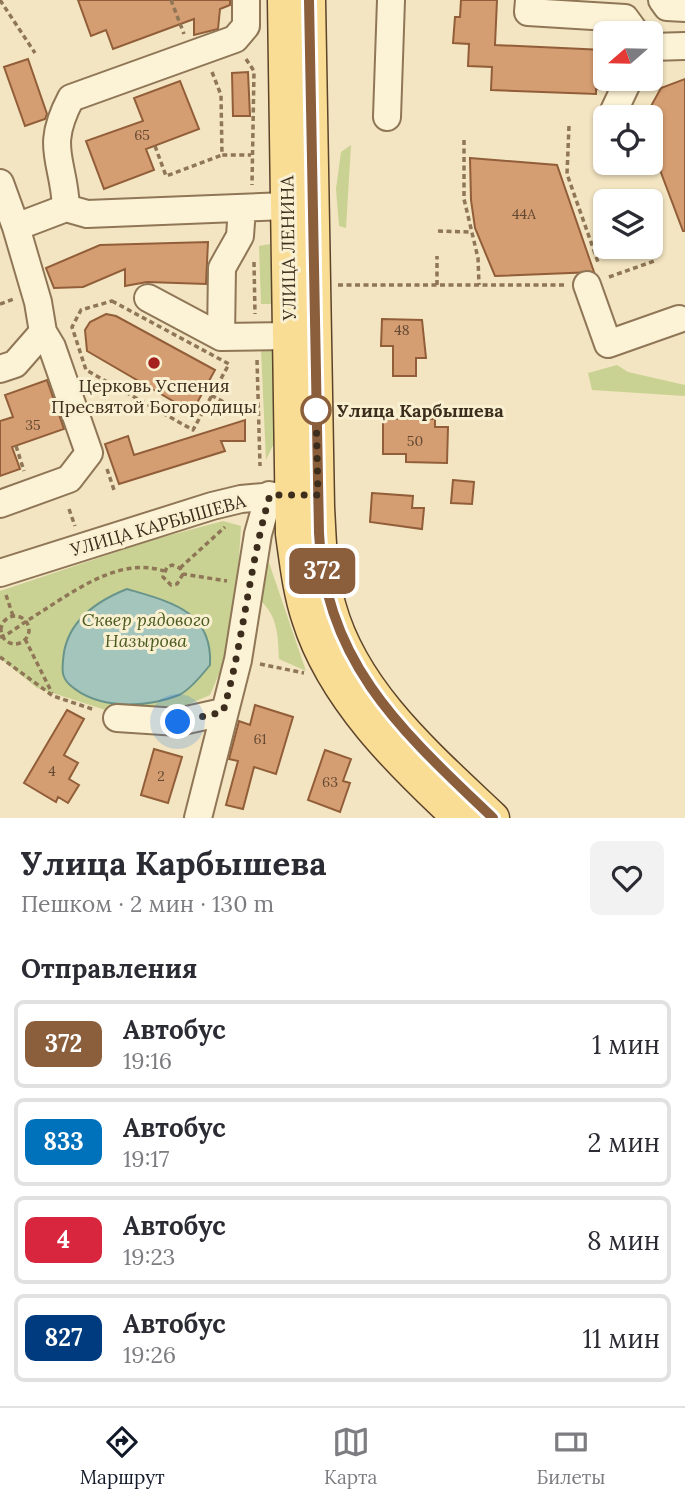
<!DOCTYPE html>
<html lang="ru">
<head>
<meta charset="utf-8">
<style>
	body { margin:0; font-family:Lora,serif; background:#f2f2f3; color:#2b2b33; height:100vh; display:flex; flex-direction:column; font-size:26px; white-space:nowrap }
	* { box-sizing:border-box; margin:0 }
	p { font-size:23px; color:#7c7c81 }
	.icon { flex:none; width:38px; height:38px; fill:none; stroke:currentColor; stroke-width:2; stroke-linecap:round; stroke-linejoin:round }
	.map { position:relative; height:818px; overflow:hidden }
	.drawer { display:flex; flex-direction:column; background:#fff; flex:1 }
	.drawer>* { flex:none }
	.badge { padding:0 14px; border-radius:10px; font-size:24px; line-height:46px }
	.needle { width:46px; rotate:250deg }
	.buttons { position:absolute; left:593px; top:21px; display:grid; gap:14px }
	.buttons a { display:grid; place-items:center; width:70px; height:70px; border-radius:10px; background:#fff; box-shadow:0 2px 5px #0004; font-size:35px }
	.you { position:absolute; width:35px; height:35px; margin:-18px; border:5px solid #fff; border-radius:50%; background:#1a73e8; box-shadow:0 0 0 10px #1a73e833 }
	.map>.badge { position:absolute; translate:-50% -50%; box-shadow:0 0 0 4px #fff }
	h2 { padding:0 21px; font-size:26px; line-height:63px }
	.round { display:grid; place-items:center; flex:none; width:74px; height:74px; border-radius:10px; background:#f2f2f3 }
	.overview { display:flex; align-items:center; justify-content:space-between; height:119px; padding:0 21px }
	h1 { font-size:33px; font-weight:700; line-height:52px }
	ul { padding:0; list-style:none }
	li { display:flex; align-items:center; gap:21px; height:88px; margin:0 14px 10px; padding:0 7px; border:4px solid #e1e1e2; border-radius:10px }
	li div { flex:1 }
	li b { display:block; font-size:26px }
	li em { font-style:normal }
	li .badge { min-width:77px; font-weight:700; text-align:center }
	.menu { display:flex; justify-content:space-around; align-items:center; height:98px; border-top:2px solid #e1e1e2; background:#fff; font-size:19px; color:#7c7c81 }
	.menu a { display:grid; justify-items:center; gap:4px }
	.menu .selected { color:#111827 }
	.map>svg:first-child { display:block }
	.green { fill:#c9d293 }
	.water { fill:#a4c5bc; stroke:#69948b; stroke-width:2 }
	.building { fill:#d59e72; stroke:#915e39; stroke-width:2 }
	.lines { fill:none; stroke-linecap:round; stroke-linejoin:round }
	.minor-casing { stroke:#8f7656; stroke-width:30 }
	.major-casing { stroke:#5c432b; stroke-width:35 }
	.path { stroke:#8f7656; stroke-width:3.5; stroke-dasharray:5 3.5; stroke-linecap:butt }
	.minor { stroke:#fcf2d5; stroke-width:26 }
	.major { stroke:#fadd94; stroke-width:32 }
	.line-casing { stroke:#fff; stroke-width:16 }
	.line { stroke:#8b5e3c; stroke-width:10 }
	.walk { stroke:#3d2d1c; stroke-width:7; stroke-dasharray:0 12.6 }
	.poi-dot { fill:#a5211f; stroke:#f9efd1; stroke-width:2.5 }
	.stop-dot { fill:#fff; stroke:#8b5e3c; stroke-width:3.5 }
	.labels { text-anchor:middle; dominant-baseline:central; stroke-width:6; stroke-linejoin:round; paint-order:stroke }
	.number-label { font-size:14px; fill:#634932 }
	.street-label { font-size:18px; fill:#3d2d1c; stroke:#f9efd1 }
	.poi-label { font-size:18px; fill:#3d2d1c; stroke:#f9efd1 }
	.stop-label { font-size:18px; font-weight:bold; fill:#3d2d1c; stroke:#f9efd1; text-anchor:start }
	.park-label { font-size:18px; font-style:italic; fill:#4b5b20; stroke:#f9efd1 }
</style>
</head>
<body>
<div class="map">
<svg width="685" height="818" viewBox="0 0 685 818">
	<rect width="100%" height="100%" fill="#f3e5c1"/>
	<!-- green -->
	<path class="green" d="M 351,145 L 346,228 L 339,226 L 336,189 L 341,152 Z
		M 270,244 L 274,304 L 261,304 L 259,246 Z
		M 261,350 L 275,350 L 275,441 L 266,460 Z
		M 617,365 L 628,372 L 685,385 L 685,396 L 592,390 L 588,373 Z
		M 223,521 L 241,526 L 234,639 L 210,695 L 171,712 L 118,714 L 37,688 L 0,658 L 0,591 L 152,540 Z
		M 260,547 L 264,548 L 306,671 L 279,659 C 278,637 278,617 261,601 Z"/>
	<!-- water -->
	<path class="water" d="M 127,589 C 171,602 213,611 210,665 C 202,675 190,690 179,695 C 146,708 98,710 70,685 C 62,678 62,671 63,661 C 65,624 94,602 127,589 Z"/>
	<!-- building -->
	<path class="building" d="M 78,0 L 230,0 L 230,5 L 220,9 L 218,29 L 194,35 L 194,19 L 113,49 L 106,30 L 91,36 Z
		M 461,0 L 497,0 L 495,45 L 604,50 L 602,89 L 596,89 L 596,94 L 491,90 L 492,67 L 468,66 L 469,44 L 453,43 L 455,17 L 460,17 Z
		M 28,59 L 47,114 L 45,119 L 25,126 L 4,67 Z
		M 248,72 L 250,116 L 233,116 L 232,73 Z
		M 685,79 L 685,231 L 683,231 L 651,146 L 651,117 L 645,117 L 661,88 Z
		M 180,81 L 199,129 L 146,149 L 154,170 L 104,189 L 86,141 L 143,121 L 134,98 Z
		M 470,158 L 557,165 L 594,272 L 495,276 L 475,228 L 471,200 Z
		M 208,242 L 206,284 L 147,282 L 125,286 L 125,269 L 83,287 L 54,288 L 46,268 L 100,245 Z
		M 106,314 L 116,316 L 215,370 L 192,412 L 87,351 L 85,330 L 90,322 Z
		M 382,319 L 422,320 L 426,358 L 416,358 L 416,376 L 393,376 L 393,346 L 381,346 Z
		M 47,380 L 64,429 L 12,447 L 20,469 L 0,476 L 0,421 L 13,417 L 5,395 Z
		M 383,419 L 435,419 L 435,427 L 448,427 L 447,463 L 406,462 L 406,454 L 383,454 Z
		M 245,420 L 245,441 L 221,441 L 225,451 L 119,484 L 105,444 L 128,436 L 134,455 Z
		M 453,480 L 474,482 L 472,504 L 451,503 Z
		M 372,493 L 413,496 L 412,508 L 424,508 L 422,529 L 370,522 Z
		M 255,705 L 293,717 L 276,774 L 254,767 L 243,809 L 226,805 L 238,761 L 229,759 L 239,721 L 250,725 Z
		M 67,710 L 84,719 L 64,755 L 78,763 L 69,779 L 79,785 L 68,803 L 58,797 L 56,802 L 24,783 Z
		M 154,749 L 182,757 L 168,803 L 141,795 Z
		M 325,750 L 351,759 L 343,781 L 350,783 L 340,812 L 308,800 Z"/>
	<g class="lines">
		<defs>
			<path id="minor" d="M 529,0 L 528,12 L 625,18 L 636,33
				M 662,0 L 667,7 L 685,8
				M 651,47 L 685,46
				M 387,117 L 391,0
				M 611,117 L 629,79
				M 0,183 L 16,227
				M 66,208 L 87,214 L 287,206
				M 242,208 L 240,236 L 222,268 L 221,337 L 290,336
				M 587,285 L 608,344 L 679,319
				M 148,298 L 221,337
				M 0,369 L 15,364 L 43,332 L 38,302 L 16,227 L 66,208 C 64,159 44,149 71,98 L 235,39 L 246,26 L 246,0
				M 0,504 L 69,479 L 89,453 L 52,347 L 43,332
				M 0,573 L 212,506 L 241,499 L 285,495
				M 117,718 L 178,722 L 223,712
				M 198,818 L 238,660 L 258,534 L 269,495"/>
			<path id="major" d="M 284,0 L 292,534 C 296,562 299,591 308,618 C 333,698 400,763 459,818
				M 309,0 L 318,507 C 320,541 320,575 330,608 C 354,694 431,759 493,818"/>
		</defs>
		<!-- minor casing -->
		<use href="#minor" class="minor-casing"/>
		<!-- major casing -->
		<use href="#major" class="major-casing"/>
		<!-- path -->
		<path class="path" d="M 0,0 L 35,53
			M 171,0 L 184,34
			M 246,59 L 254,71 L 252,185
			M 212,72 L 221,95 L 222,155 L 251,155
			M 569,126 L 567,174 L 599,265
			M 464,140 L 464,199 L 478,258 L 479,285
			M 155,146 L 166,176 L 222,155
			M 438,231 L 470,232
			M 254,262 L 255,314
			M 609,277 L 657,260
			M 338,285 L 564,285
			M 437,285 L 437,256
			M 112,301 L 229,364 L 193,430 L 86,370 L 72,327 L 81,310 Z
			M 0,304 L 14,299
			M 257,360 L 260,466
			M 204,391 L 234,408 L 258,408
			M 16,446 L 24,471
			M 107,469 L 115,493
			M 69,509 L 75,526
			M 180,568 L 225,527
			M 183,574 L 177,584 L 171,585 L 163,577 L 167,567 L 172,565 L 180,568 L 183,574 L 227,581
			M 6,595 L 13,616
			M1 630a14 14 0 1 1 28 0a14 14 0 1 1-28 0Z
			M 0,637 C 10,634 19,626 28,620 C 67,597 116,555 164,571
			M 25,639 L 52,693
			M 0,657 L 53,696 L 95,710
			M 260,664 L 304,673"/>
		<!-- minor -->
		<use href="#minor" class="minor"/>
		<!-- major -->
		<use href="#major" class="major"/>
	</g>
	<g class="lines">
		<defs>
			<path id="line" d="M 309,0 L 319,533 C 324,663 405,734 493,818"/>
		</defs>
		<!-- line casing -->
		<use href="#line" class="line-casing"/>
		<!-- line -->
		<use href="#line" class="line"/>
		<!-- walk -->
		<path class="walk" d="M 178,722 L 223,712 C 244,640 249,566 270,495 L 318,495 L 316,410"/>
	</g>
	<!-- markers -->
	<circle class="poi-dot" cx="154" cy="363" r="7"/>
	<circle class="stop-dot" cx="316" cy="410" r="14"/>
	<g class="labels">
		<!-- number labels -->
		<g class="number-label">
			<text x="142" y="135">65</text>
			<text x="524" y="214">44А</text>
			<text x="402" y="330">48</text>
			<text x="33" y="425">35</text>
			<text x="415" y="441">50</text>
			<text x="260" y="739">61</text>
			<text x="52" y="771">4</text>
			<text x="161" y="776">2</text>
			<text x="330" y="782">63</text>
		</g>
		<!-- street labels -->
		<g class="street-label">
			<text transform="translate(288 248) rotate(-91)">УЛИЦА ЛЕНИНА</text>
			<text transform="translate(158 525) rotate(-16)">УЛИЦА КАРБЫШЕВА</text>
		</g>
		<!-- poi labels -->
		<g class="poi-label">
			<text x="154" y="385">Церковь Успения<tspan x="154" dy="21">Пресвятой Богородицы</tspan></text>
		</g>
		<!-- stop labels -->
		<g class="stop-label">
			<text x="337" y="410">Улица Карбышева</text>
		</g>
		<!-- park labels -->
		<g class="park-label">
			<text x="146" y="619">Сквер рядового<tspan x="146" dy="21">Назырова</tspan></text>
		</g>
	</g>
</svg>
<div class="buttons">
<a><svg class="needle" viewBox="-14 -14 28 28"><path d="M0-13l5 13h-10z" fill="#e53935"/><path d="M0 13l5-13h-10z" fill="#7c7c81"/></svg></a>
<a><svg class="icon" aria-label="locate" viewBox="0 0 24 24"><circle cx="12" cy="12" r="6"/><path d="M12 2v4M12 18v4M2 12h4M18 12h4"/></svg></a>
<a><svg class="icon" aria-label="layers" viewBox="0 0 24 24"><path d="M12 4l9 5-9 5-9-5zM3 14l9 5 9-5"/></svg></a>
</div>
<div class="you" style="left:178px;top:722px"></div>
<b class="badge" style="left:322px;top:571px;background:#8b5e3c;color:#fff">372</b>
</div>
<section class="drawer">
<div class="overview"><div><h1>Улица Карбышева</h1><p>Пешком · 2 мин · 130 m</p></div><a class="round"><svg class="icon" aria-label="heart" viewBox="0 0 24 24"><path d="M12 20l-8-8c-3-5 5-10 8-4 3-6 11-1 8 4z"/></svg></a></div>
<h2>Отправления</h2>
<ul>
<li><span class="badge" style="background:#8b5e3c;color:#fff">372</span><div><b>Автобус</b><p>19:16</p></div><em>1 мин</em></li>
<li><span class="badge" style="background:#0072bc;color:#fff">833</span><div><b>Автобус</b><p>19:17</p></div><em>2 мин</em></li>
<li><span class="badge" style="background:#d7263d;color:#fff">4</span><div><b>Автобус</b><p>19:23</p></div><em>8 мин</em></li>
<li><span class="badge" style="background:#003b80;color:#fff">827</span><div><b>Автобус</b><p>19:26</p></div><em>11 мин</em></li>
</ul>
</section>
<nav class="menu">
<a class="selected"><svg class="icon" aria-label="directions" viewBox="0 0 24 24"><path d="M12 3l9 9-9 9-9-9zM9 14v-3h6M13 9l2 2-2 2"/></svg>Маршрут</a>
<a><svg class="icon" aria-label="map" viewBox="0 0 24 24"><path d="M3 6l6-2 6 2 6-2v14l-6 2-6-2-6 2zM9 4v14M15 6v14"/></svg>Карта</a>
<a><svg class="icon" aria-label="tickets" viewBox="0 0 24 24"><path d="M3 7h18v10H3zM15 7v10"/></svg>Билеты</a>
</nav>
</body>
</html>
